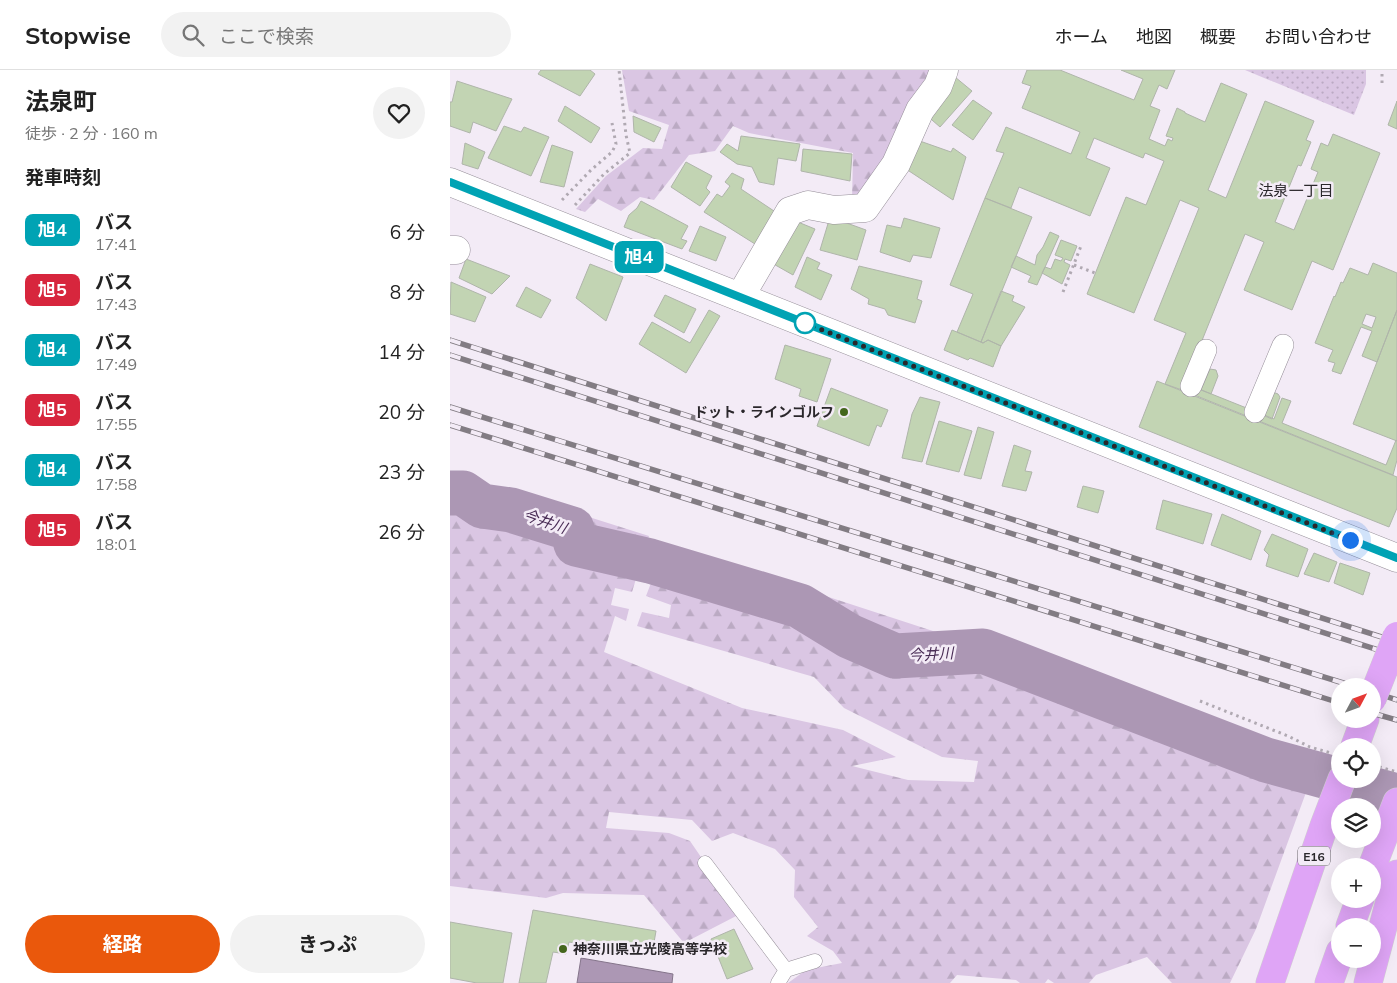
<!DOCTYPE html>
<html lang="ja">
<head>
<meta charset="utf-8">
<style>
	body { margin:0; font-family:Mulish,"Noto Sans JP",sans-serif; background:#f2f2f2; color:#222; height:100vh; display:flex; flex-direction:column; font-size:19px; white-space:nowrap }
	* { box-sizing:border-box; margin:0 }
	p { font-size:16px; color:#767676 }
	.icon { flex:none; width:28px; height:28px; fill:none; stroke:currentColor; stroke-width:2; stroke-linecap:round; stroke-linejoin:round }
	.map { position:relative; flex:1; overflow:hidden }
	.side { display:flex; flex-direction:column; background:#fff; width:450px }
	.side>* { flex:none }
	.badge { padding:0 10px; border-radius:8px; font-size:18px; line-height:32px }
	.needle { width:32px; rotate:49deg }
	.buttons { position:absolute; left:881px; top:608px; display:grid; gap:10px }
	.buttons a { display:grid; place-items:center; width:50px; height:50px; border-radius:50%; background:#fff; box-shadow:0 5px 20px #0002; font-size:25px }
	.you { position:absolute; width:25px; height:25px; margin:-12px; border:4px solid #fff; border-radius:50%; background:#1a73e8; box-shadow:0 0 0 8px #1a73e833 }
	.map>.badge { position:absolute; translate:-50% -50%; box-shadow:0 0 0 2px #fff }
	h2 { padding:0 25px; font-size:19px; line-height:45px }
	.round { display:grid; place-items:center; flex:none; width:52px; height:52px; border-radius:26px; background:#f2f2f2 }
	.overview { display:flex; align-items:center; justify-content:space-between; height:85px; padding:0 25px }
	h1 { font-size:24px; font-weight:700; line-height:38px }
	.button { display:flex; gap:10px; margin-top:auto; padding:10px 25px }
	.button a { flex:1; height:58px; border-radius:30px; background:#ea580c; color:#fff; font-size:20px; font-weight:700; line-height:58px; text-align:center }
	.button a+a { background:#f2f2f2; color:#222 }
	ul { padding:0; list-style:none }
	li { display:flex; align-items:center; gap:15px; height:60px; padding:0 25px }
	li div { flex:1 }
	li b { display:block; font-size:19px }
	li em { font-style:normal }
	li .badge { min-width:55px; font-weight:700; text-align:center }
	header { display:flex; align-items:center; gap:30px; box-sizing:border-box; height:70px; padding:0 25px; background:#fff; border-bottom:1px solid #e0e0e0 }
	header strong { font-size:24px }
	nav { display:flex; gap:28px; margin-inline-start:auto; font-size:18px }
	.search { width:350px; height:45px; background:#f2f2f2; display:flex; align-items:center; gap:12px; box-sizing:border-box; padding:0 18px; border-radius:28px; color:#767676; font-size:19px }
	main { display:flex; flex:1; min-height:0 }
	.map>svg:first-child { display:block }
	.forest { fill:url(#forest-firs) }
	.park { fill:url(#park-dots) }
	.water { fill:#ac97b4; stroke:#85758b }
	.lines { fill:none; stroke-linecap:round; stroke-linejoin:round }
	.river { stroke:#ac97b4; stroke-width:45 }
	.building { fill:#c2d4b3; stroke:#afb5aa; fill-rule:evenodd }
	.service-casing { stroke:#958e98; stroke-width:15 }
	.pedestrian-casing { stroke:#958e98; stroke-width:22 }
	.minor-casing { stroke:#958e98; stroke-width:29 }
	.tertiary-casing { stroke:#958e98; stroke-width:29 }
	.motorway-casing { stroke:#d0cfd0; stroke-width:29 }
	.path { stroke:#b0a9b2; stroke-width:3; stroke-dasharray:2.5 4; stroke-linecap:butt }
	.service { stroke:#fff; stroke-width:14 }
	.pedestrian { stroke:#fff; stroke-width:21 }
	.minor { stroke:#fff; stroke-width:28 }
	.tertiary { stroke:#fff; stroke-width:28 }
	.motorway { stroke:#dfa5f6; stroke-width:28 }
	.rail-casing { stroke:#827c83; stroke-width:5.5 }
	.rail { stroke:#f3ebf6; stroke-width:4; stroke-dasharray:11; stroke-linecap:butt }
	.motorway-bridge-casing { stroke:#d0cfd0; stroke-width:29; stroke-linecap:butt }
	.motorway-bridge { stroke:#dfa5f6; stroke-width:28 }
	.line-casing { stroke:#fff; stroke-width:11 }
	.line { stroke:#00a3b4; stroke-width:8 }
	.walk { stroke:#2a272b; stroke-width:5; stroke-dasharray:0 9 }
	.stop-dot { fill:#fff; stroke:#00a3b4; stroke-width:2.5 }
	.poi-dot { fill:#44661d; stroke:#f3ebf6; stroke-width:2 }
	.labels { text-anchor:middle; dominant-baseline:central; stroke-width:5; stroke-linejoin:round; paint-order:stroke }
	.shield { fill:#f3ebf6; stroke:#666268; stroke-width:1 }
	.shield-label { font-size:12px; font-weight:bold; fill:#2a272b }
	.poi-label { font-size:14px; font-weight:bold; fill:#2a272b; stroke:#f3ebf6; text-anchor:end }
	.neighbourhood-label { font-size:15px; fill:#2a272b; stroke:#f3ebf6 }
	.water-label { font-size:15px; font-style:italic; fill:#492c55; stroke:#f3ebf6 }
</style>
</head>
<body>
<header>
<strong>Stopwise</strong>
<div class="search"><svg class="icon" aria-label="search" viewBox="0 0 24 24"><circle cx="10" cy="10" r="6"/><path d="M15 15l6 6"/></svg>ここで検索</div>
<nav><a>ホーム</a><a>地図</a><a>概要</a><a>お問い合わせ</a></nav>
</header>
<main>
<section class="side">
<div class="overview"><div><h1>法泉町</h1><p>徒歩 · 2 分 · 160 m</p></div><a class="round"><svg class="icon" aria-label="heart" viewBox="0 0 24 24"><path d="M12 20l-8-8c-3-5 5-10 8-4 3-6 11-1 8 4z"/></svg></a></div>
<h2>発車時刻</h2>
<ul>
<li><span class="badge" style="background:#00a3b4;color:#fff">旭4</span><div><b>バス</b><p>17:41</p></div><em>6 分</em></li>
<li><span class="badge" style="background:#d7263d;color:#fff">旭5</span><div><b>バス</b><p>17:43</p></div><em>8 分</em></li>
<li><span class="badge" style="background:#00a3b4;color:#fff">旭4</span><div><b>バス</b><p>17:49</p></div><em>14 分</em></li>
<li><span class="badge" style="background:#d7263d;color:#fff">旭5</span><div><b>バス</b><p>17:55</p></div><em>20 分</em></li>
<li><span class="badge" style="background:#00a3b4;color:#fff">旭4</span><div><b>バス</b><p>17:58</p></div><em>23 分</em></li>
<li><span class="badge" style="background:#d7263d;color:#fff">旭5</span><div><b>バス</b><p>18:01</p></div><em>26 分</em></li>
</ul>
<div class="button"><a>経路</a><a>きっぷ</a></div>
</section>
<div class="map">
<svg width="947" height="913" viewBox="0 0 947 913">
	<defs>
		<pattern id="forest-firs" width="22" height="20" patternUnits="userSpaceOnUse" patternTransform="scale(1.25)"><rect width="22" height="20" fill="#dac6e3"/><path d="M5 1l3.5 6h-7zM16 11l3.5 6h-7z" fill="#bbaac3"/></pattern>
		<pattern id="park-dots" width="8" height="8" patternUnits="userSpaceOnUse" patternTransform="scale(1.25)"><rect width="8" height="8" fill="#dac6e3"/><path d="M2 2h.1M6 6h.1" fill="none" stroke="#bbaac3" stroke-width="1.8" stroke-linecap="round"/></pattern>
	</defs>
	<rect width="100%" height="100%" fill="#f3ebf6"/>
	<!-- forest -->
	<path class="forest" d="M 172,0 L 482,0 L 418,119 L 402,131 L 403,83 L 299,63 L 283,56 L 265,81 L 239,85 L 204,130 L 190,127 L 171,141 L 148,129 L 135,142 L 126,139 L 156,106 L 193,78 L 212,79 L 219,55 L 179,41 Z
		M 0,403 L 199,466 L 182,522 L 165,518 L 161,535 L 179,539 L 176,551 L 165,546 L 154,582 L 292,638 L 393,660 L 446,687 L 402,696 L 458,710 L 524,712 L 528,691 L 492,687 L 394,638 L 364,607 L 187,556 L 192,542 L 219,548 L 221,535 L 196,526 L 216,474 L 869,687 L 806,859 L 780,913 L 722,913 L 697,887 L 646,905 L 639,913 L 604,913 L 598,909 L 595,913 L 570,913 L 566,910 L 507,905 L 500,913 L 338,913 L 356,900 L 392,893 L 383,881 L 357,866 L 368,857 L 344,827 L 345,800 L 325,779 L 283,763 L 262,771 L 242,750 L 159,742 L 156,758 L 219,763 L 240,771 L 290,844 L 234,873 L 194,825 L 113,823 L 96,828 L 0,816 Z"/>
	<!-- park -->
	<path class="park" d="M 795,0 L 916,0 L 916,14 L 904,45 Z"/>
	<!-- water -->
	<path class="water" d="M 131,888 L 223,904 L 222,913 L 127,913 Z"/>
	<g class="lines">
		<!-- river -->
		<path class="river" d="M 0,423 L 13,423 L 32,436 L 61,440 L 122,459 L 126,474 L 200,491 L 350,536 L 399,566 L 445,586 L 533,581 L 816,690 L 947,726"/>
	</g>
	<!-- building -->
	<path class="building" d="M 91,0 L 140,0 L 145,4 L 130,26 L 88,4 Z
		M 577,0 L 610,0 L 684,30 L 693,9 L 671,0 L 725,0 L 717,19 L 709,15 L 700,36 L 710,40 L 699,69 L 715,76 L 718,69 L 722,71 L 723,68 L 716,66 L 727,38 L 735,42 L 735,43 L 755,52 L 771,13 L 797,24 L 758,120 L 776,128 L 815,31 L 864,51 L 856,70 L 861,72 L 851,96 L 848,95 L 825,152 L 844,160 L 868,102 L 861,99 L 871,73 L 878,76 L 883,64 L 930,83 L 883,200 L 862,191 L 842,240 L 794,220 L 814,172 L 795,164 L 732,320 L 715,314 L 736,263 L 704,250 L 749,138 L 730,130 L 684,243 L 637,224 L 676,127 L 696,135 L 714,91 L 695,83 L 693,88 L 644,68 L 636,88 L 660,98 L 640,146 L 569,117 L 561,138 L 535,128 L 554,83 L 546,81 L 556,57 L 621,84 L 630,62 L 572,38 L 581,16 L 572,13 Z
		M 505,7 L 522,21 L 490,57 L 474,43 Z
		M 7,11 L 62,29 L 46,61 L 23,52 L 20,63 L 0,56 L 0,32 L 2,32 Z
		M 523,30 L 542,43 L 523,70 L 502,55 Z
		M 947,31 L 947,59 L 938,55 Z
		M 115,36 L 150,58 L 141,73 L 108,51 Z
		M 183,46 L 211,58 L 204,72 L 184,62 Z
		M 54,56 L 71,62 L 74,57 L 99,67 L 81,106 L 38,88 Z
		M 291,66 L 350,74 L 346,91 L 328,88 L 324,115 L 309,112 L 302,97 L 287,94 L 270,82 L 277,74 L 288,81 Z
		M 467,70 L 501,82 L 503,78 L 516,87 L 503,130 L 453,97 Z
		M 15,73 L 35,82 L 28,99 L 12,94 Z
		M 102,75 L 123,82 L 114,117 L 90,112 Z
		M 353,79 L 402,84 L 400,111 L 351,101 Z
		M 236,92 L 262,106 L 256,118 L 260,122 L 250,136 L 221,117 Z
		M 282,103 L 294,109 L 291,119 L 327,143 L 305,174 L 254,142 L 267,124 L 272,127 L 280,116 L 275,112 Z
		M 535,128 L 582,147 L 531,272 L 507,262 L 523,224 L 500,215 Z
		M 191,131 L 238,156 L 231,169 L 237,171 L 232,179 L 174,157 L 179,145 L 187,138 Z
		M 380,147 L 416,160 L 407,190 L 370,180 Z
		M 454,148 L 490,158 L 481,188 L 463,185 L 460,192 L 430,182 L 437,155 L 451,158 Z
		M 343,150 L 365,159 L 343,205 L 320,192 Z
		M 250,156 L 276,167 L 266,191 L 239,181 Z
		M 600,162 L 609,166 L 587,215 L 578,212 L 581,206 L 561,197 L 566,186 L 585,195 L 587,185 L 593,177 Z
		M 611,170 L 627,176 L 621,191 L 615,189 L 614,192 L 620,195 L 612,214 L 592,203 L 595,197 L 601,199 L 605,189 L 611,191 L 613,188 L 605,185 Z
		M 357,187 L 370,193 L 367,199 L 382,205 L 371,230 L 345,217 Z
		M 16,189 L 60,206 L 42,224 L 9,208 Z
		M 923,193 L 947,203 L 947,240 L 927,292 L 912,286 L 922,261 L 911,257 L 891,304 L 882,301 L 885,293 L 878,291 L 883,280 L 865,273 L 884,226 L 885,227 L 891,212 L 893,213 L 900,198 L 918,205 ZM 916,244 L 926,247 L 922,258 L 912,254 Z
		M 140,194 L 173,207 L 156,251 L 126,228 Z
		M 409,196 L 472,211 L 467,229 L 472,231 L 465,253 L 438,245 L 435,239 L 418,234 L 419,229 L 401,219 Z
		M 1,212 L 36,227 L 25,252 L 0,244 Z
		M 76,217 L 101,230 L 91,248 L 66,236 Z
		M 551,221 L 564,226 L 562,231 L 575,237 L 551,276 L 538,270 L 533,273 L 531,272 Z
		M 215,225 L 246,239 L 234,263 L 204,246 Z
		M 259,240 L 270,246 L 236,303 L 189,274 L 202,252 L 240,273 Z
		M 947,240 L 947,371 L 903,354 Z
		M 502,260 L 533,273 L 538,270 L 551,276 L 543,297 L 520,288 L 518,290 L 494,280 Z
		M 335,275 L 381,289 L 367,332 L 349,326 L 351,319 L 325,309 Z
		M 743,290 L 739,315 L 824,349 L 832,328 L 841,331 L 832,353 L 936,395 L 946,370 L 947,371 L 947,390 L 943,405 L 732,320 Z
		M 760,299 L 766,300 L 768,306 L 761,324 L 751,320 Z
		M 707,311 L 947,407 L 947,438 L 939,457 L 689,357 Z
		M 381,318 L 438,340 L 431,357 L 427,355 L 419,376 L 367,356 Z
		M 823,322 L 828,324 L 830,327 L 822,349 L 810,344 Z
		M 470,327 L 490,332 L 472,392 L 452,388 L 462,344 Z
		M 489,351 L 522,361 L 509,402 L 476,394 Z
		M 528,357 L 544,362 L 531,409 L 514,405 Z
		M 564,375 L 581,381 L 575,401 L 582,402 L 576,421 L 552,416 Z
		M 633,416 L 654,421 L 648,443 L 627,437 Z
		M 713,430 L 762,444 L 753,474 L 706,459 Z
		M 772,444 L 811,461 L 801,490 L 761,475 Z
		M 822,464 L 858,479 L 848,507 L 816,496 L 819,485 L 814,480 Z
		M 864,483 L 887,492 L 879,512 L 854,504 Z
		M 890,493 L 920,503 L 913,525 L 884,513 Z
		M 83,840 L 206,861 L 202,884 L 119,872 L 116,884 L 103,882 L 96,913 L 69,913 Z
		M 0,852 L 62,863 L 53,913 L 27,913 L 0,908 Z
		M 284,859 L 303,899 L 277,909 L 261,869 Z"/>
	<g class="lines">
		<defs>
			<path id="service" d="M 255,793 L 336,900
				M 328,913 L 336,900 L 365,891"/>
			<path id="pedestrian" d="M 741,316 L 756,280
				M 805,342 L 833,275"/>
			<path id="minor" d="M 0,180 L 6,180
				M 290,227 L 340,141 L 358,135 L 384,140 L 415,138 L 446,94 L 470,40 L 488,16 L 494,0"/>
			<path id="tertiary" d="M 0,112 L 947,488"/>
			<path id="motorway" d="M 905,676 L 915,649
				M 922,797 L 947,732
				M 900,856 L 910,829
				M 820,913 L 874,756 L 892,709
				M 879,913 L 890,882
				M 918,913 L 947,804"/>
		</defs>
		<!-- service casing -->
		<use href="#service" class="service-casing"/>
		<!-- pedestrian casing -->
		<use href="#pedestrian" class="pedestrian-casing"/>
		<!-- minor casing -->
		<use href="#minor" class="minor-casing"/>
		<!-- tertiary casing -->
		<use href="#tertiary" class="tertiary-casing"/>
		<!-- motorway casing -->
		<use href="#motorway" class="motorway-casing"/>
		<!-- path -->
		<path class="path" d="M 932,13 L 932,0
			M 112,130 L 141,100 L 162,82 L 166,74 L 162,53
			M 125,135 L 154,104 L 180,83 L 176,65 L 169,0
			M 624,195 L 645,203
			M 613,222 L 631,176
			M 750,631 L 838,666 L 860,677 L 881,683
			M 923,695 L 947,702"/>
		<!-- service -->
		<use href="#service" class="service"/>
		<!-- pedestrian -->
		<use href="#pedestrian" class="pedestrian"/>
		<!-- minor -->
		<use href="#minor" class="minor"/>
		<!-- tertiary -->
		<use href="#tertiary" class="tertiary"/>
		<!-- motorway -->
		<use href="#motorway" class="motorway"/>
		<defs>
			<path id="rail" d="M 0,270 L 947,572
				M 0,285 L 947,586
				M 0,337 L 903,616
				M 0,355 L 890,633
				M 922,622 L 947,630
				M 922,643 L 947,650"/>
		</defs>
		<!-- rail casing -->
		<use href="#rail" class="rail-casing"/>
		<!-- rail -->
		<use href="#rail" class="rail"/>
		<defs>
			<path id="motorway-bridge" d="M 922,629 L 947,566"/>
		</defs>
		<!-- motorway-bridge casing -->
		<use href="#motorway-bridge" class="motorway-bridge-casing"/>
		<!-- motorway-bridge -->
		<use href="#motorway-bridge" class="motorway-bridge"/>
	</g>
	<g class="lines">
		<defs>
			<path id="line" d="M 0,112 L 947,488"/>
		</defs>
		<!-- line casing -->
		<use href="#line" class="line-casing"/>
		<!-- line -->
		<use href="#line" class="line"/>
		<!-- walk -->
		<path class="walk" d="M 355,253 L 900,470"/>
	</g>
	<!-- markers -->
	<circle class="stop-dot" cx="355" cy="253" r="10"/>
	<g class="poi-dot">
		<circle cx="394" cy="342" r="5"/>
		<circle cx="113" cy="879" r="5"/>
	</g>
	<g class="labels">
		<!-- shield labels -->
		<rect class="shield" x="848" y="776.5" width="32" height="19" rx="4"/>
		<g class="shield-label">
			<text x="864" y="786">E16</text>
		</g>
		<!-- poi labels -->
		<g class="poi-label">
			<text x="384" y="342">ドット・ラインゴルフ</text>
			<text x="123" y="879" text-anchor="start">神奈川県立光陵高等学校</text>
		</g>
		<!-- neighbourhood labels -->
		<g class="neighbourhood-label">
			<text x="846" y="120">法泉一丁目</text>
		</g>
		<!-- water labels -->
		<g class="water-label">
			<text transform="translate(95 451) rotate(19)">今井川</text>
			<text transform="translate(481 584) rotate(-3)">今井川</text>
		</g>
	</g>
</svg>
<div class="buttons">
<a><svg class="needle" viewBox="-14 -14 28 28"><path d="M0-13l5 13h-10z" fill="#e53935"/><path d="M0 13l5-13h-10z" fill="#767676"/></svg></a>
<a><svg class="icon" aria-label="locate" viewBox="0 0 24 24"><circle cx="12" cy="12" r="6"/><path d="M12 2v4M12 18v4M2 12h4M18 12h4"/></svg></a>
<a><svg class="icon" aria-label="layers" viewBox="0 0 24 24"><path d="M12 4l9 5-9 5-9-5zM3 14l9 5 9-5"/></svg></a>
<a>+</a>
<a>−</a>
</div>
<div class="you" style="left:900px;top:470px"></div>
<b class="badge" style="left:189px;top:187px;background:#00a3b4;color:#fff">旭4</b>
</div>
</main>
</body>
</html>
